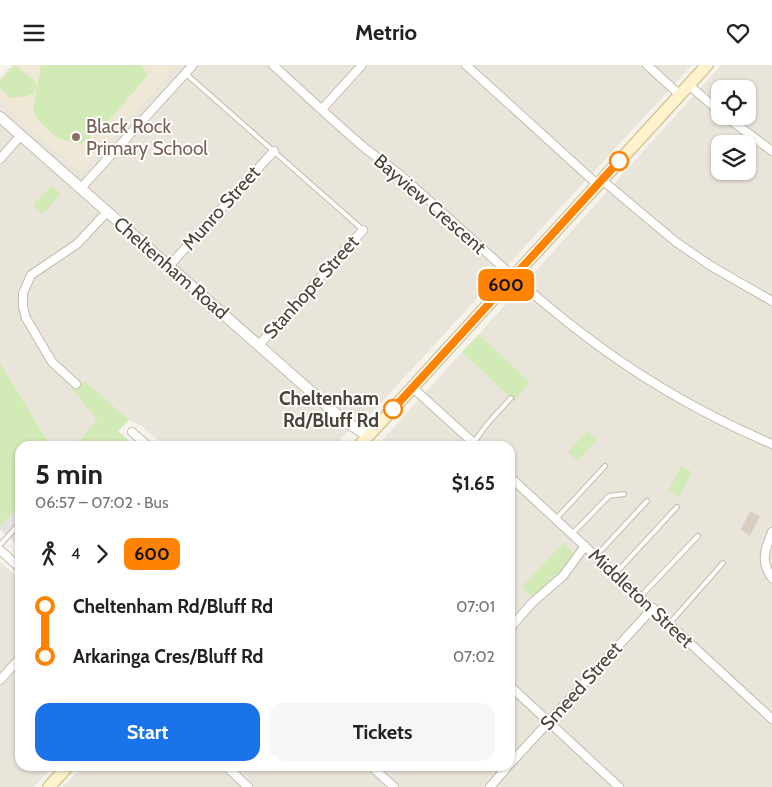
<!DOCTYPE html>
<html lang="en">
<head>
<meta charset="utf-8">
<style>
	body { margin:0; font-family:Cabin,sans-serif; background:#f6f6f6; color:#202124; height:100vh; display:flex; flex-direction:column; font-size:19px; white-space:nowrap }
	* { box-sizing:border-box; margin:0 }
	p { font-size:16px; color:#757577 }
	.icon { flex:none; width:28px; height:28px; fill:none; stroke:currentColor; stroke-width:2; stroke-linecap:round; stroke-linejoin:round }
	.map { position:relative; flex:1; overflow:hidden }
	.drawer { position:absolute; left:15px; top:376px; width:500px; height:330px; display:flex; flex-direction:column; background:#fff; border-radius:15px; box-shadow:0 1px 4px #0004 }
	.drawer>* { flex:none }
	.badge { padding:0 10px; border-radius:8px; font-size:18px; line-height:32px }
	.controls { position:absolute; left:711px; top:15px; display:grid; gap:10px }
	.controls a { display:grid; place-items:center; width:45px; height:45px; border-radius:10px; background:#fff; box-shadow:0 1px 4px #0004; font-size:25px }
	.map>.badge { position:absolute; translate:-50% -50%; box-shadow:0 0 0 2px #fff }
	.legs { display:flex; align-items:center; gap:8px; height:55px; padding:0 20px; font-size:16px }
	.legs p { margin-inline-start:auto }
	.headline { display:flex; align-items:center; justify-content:space-between; height:85px; padding:0 20px }
	h1 { font-size:28px; font-weight:800; line-height:38px }
	.cta { display:flex; gap:10px; margin-top:auto; padding:10px 20px }
	.cta a { flex:1; height:58px; border-radius:15px; background:#1a73e8; color:#fff; font-size:20px; font-weight:800; line-height:58px; text-align:center }
	.cta a+a { background:#f6f6f6; color:#202124 }
	ul { padding:0 20px; list-style:none }
	li { display:flex; align-items:center; gap:18px; height:50px; font-size:19px }
	li i { display:grid; place-items:center; width:8px; height:100%; margin:0 6px; background:currentColor }
	li i::after { content:''; width:12px; height:12px; margin:-6px; border:4px solid; border-radius:50%; background:#fff }
	li p { margin-inline-start:auto }
	li:first-child i { background:linear-gradient(#0000 50%,currentColor 0) }
	li:last-child i { background:linear-gradient(currentColor 50%,#0000 0) }
	header { display:flex; justify-content:space-between; align-items:center; height:65px; padding:0 20px; background:#fff; font-size:22px; font-weight:800 }
	.map>svg:first-child { display:block }
	.residential { fill:#eae5da; fill-rule:evenodd }
	.education { fill:#efe8d6 }
	.green { fill:#d2eab5 }
	.parking { fill:#e5e3e0 }
	.building { fill:#d8cfc1 }
	.lines { fill:none; stroke-linecap:round; stroke-linejoin:round }
	.service-casing { stroke:#c2bbae; stroke-width:6 }
	.minor-casing { stroke:#c2bbae; stroke-width:10 }
	.tertiary-casing { stroke:#c2bbae; stroke-width:12 }
	.secondary-casing { stroke:#d6c79b; stroke-width:14 }
	.service { stroke:#fff; stroke-width:4 }
	.minor { stroke:#fff; stroke-width:8 }
	.tertiary { stroke:#fff; stroke-width:10 }
	.secondary { stroke:#fff3cd; stroke-width:11 }
	.line-1-casing { stroke:#fff; stroke-width:11 }
	.line-1 { stroke:#ff8200; stroke-width:8 }
	.education-dot { fill:#8d6e63; stroke:#fff; stroke-width:2 }
	.stop-1-dot { fill:#fff; stroke:#ff8200; stroke-width:2.5 }
	.labels { text-anchor:middle; dominant-baseline:central; stroke-width:4; stroke-linejoin:round; paint-order:stroke }
	.education-label { font-size:19px; fill:#785e54; stroke:#fff; text-anchor:start }
	.street-label { font-size:19px; fill:#4b4439; stroke:#fff }
	.stop-label { font-size:19px; font-weight:bold; fill:#4b4439; stroke:#fff; text-anchor:end }
</style>
</head>
<body>
<header><svg class="icon" aria-label="menu" viewBox="0 0 24 24"><path d="M4 6h16M4 12h16M4 18h16"/></svg>Metrio<svg class="icon" aria-label="heart" viewBox="0 0 24 24"><path d="M12 20l-8-8c-3-5 5-10 8-4 3-6 11-1 8 4z"/></svg></header>
<div class="map">
<svg width="772" height="722" viewBox="0 0 772 722">
	<rect width="100%" height="100%" fill="#f6f3ec"/>
	<!-- residential -->
	<path class="residential" d="M 178,0 L 692,0 L 366,354 L 362,354 L 342,372 L 337,381 L 164,381 L 142,361 L 129,355 L 85,316 L 73,323 L 97,355 L 74,381 L 51,381 L 0,298 L 0,36 L 80,107 Z
		M 721,0 L 772,0 L 772,722 L 63,722 L 82,701 L 510,701 L 510,381 L 377,381 L 462,287 L 514,335 L 530,318 L 479,269 ZM 720,24 L 748,24 L 748,51 L 720,51 ZM 720,79 L 748,79 L 748,106 L 720,106 Z
		M 0,497 L 20,514 L 20,701 L 53,701 L 34,722 L 0,722 Z"/>
	<!-- education -->
	<path class="education" d="M 12,0 L 178,0 L 80,107 L 0,36 L 0,13 Z"/>
	<!-- green -->
	<path class="green" d="M 14,0 L 33,14 L 37,20 L 34,28 L 27,31 L 11,33 L 0,23 L 0,16 Z
		M 41,0 L 141,0 L 147,10 C 127,35 107,61 81,79 C 54,74 48,68 33,46 Z
		M 52,120 L 61,129 L 42,149 L 33,140 Z
		M 479,269 L 530,318 L 514,336 L 462,287 Z
		M 0,298 L 51,381 L 20,381 L 20,440 L 0,462 Z
		M 85,316 L 129,355 L 118,366 L 135,381 L 74,381 L 97,355 L 72,323 Z
		M 587,366 L 597,375 L 578,396 L 568,387 Z
		M 681,401 L 692,407 L 679,432 L 668,426 Z
		M 563,478 L 574,488 L 571,495 L 533,533 L 522,522 Z"/>
	<!-- parking -->
	<path class="parking" d="M 20,440 L 20,472 L 15,478 L 0,464 L 0,462 Z"/>
	<!-- building -->
	<path class="building" d="M 750,446 L 760,451 L 750,471 L 741,464 Z"/>
	<g class="lines">
		<defs>
			<path id="service" d="M 185,8 L 363,165
				M 474,377 L 488,358 L 511,333
				M 556,454 L 605,401
				M 572,469 L 609,431 L 624,429
				M 0,480 L 20,458
				M 596,491 L 647,436
				M 615,509 L 677,442
				M 640,532 L 698,471
				M 669,559 L 723,498"/>
			<path id="minor" d="M 273,0 C 304,28 334,57 366,84 C 379,94 392,103 405,114 C 463,165 518,219 579,266 C 638,312 704,350 772,379
				M 466,0 L 598,120
				M 647,0 L 680,30
				M 689,20 L 720,47
				M 322,44 L 362,0
				M 725,51 L 772,86
				M 0,94 L 21,70
				M 602,115 L 676,177 L 711,201 L 772,236
				M 81,123 L 193,0
				M 169,201 L 274,86
				M 259,280 L 363,165
				M 76,319 L 52,297 L 26,253 L 23,242 L 23,228 L 31,210 L 77,179 L 107,147
				M 413,323 L 477,381
				M 132,367 L 148,381
				M 510,412 L 772,654
				M 772,467 C 765,484 760,497 772,513
				M 0,485 L 20,503
				M 510,563 L 533,537 L 563,511 L 585,481
				M 0,615 L 20,593
				M 510,621 L 619,722
				M 510,699 L 653,543
				M 226,701 L 248,722
				M 371,701 L 394,722
				M 490,722 L 508,701"/>
			<path id="tertiary" d="M 0,52 L 342,354 L 368,371"/>
			<path id="secondary" d="M 359,381 L 707,0
				M 49,722 L 68,701"/>
		</defs>
		<!-- service casing -->
		<use href="#service" class="service-casing"/>
		<!-- minor casing -->
		<use href="#minor" class="minor-casing"/>
		<!-- tertiary casing -->
		<use href="#tertiary" class="tertiary-casing"/>
		<!-- secondary casing -->
		<use href="#secondary" class="secondary-casing"/>
		<!-- service -->
		<use href="#service" class="service"/>
		<!-- minor -->
		<use href="#minor" class="minor"/>
		<!-- tertiary -->
		<use href="#tertiary" class="tertiary"/>
		<!-- secondary -->
		<use href="#secondary" class="secondary"/>
	</g>
	<g class="lines">
		<defs>
			<path id="line-1" d="M 393,344 L 619,96"/>
		</defs>
		<!-- line-1 casing -->
		<use href="#line-1" class="line-1-casing"/>
		<!-- line-1 -->
		<use href="#line-1" class="line-1"/>
	</g>
	<!-- markers -->
	<circle class="education-dot" cx="76" cy="72" r="5"/>
	<g class="stop-1-dot">
		<circle cx="619" cy="96" r="9"/>
		<circle cx="393" cy="344" r="9"/>
	</g>
	<g class="labels">
		<!-- education labels -->
		<g class="education-label">
			<text x="86" y="61">Black Rock<tspan x="86" dy="22">Primary School</tspan></text>
		</g>
		<!-- street labels -->
		<g class="street-label">
			<text transform="translate(430 139) rotate(41)">Bayview Crescent</text>
			<text transform="translate(221 143) rotate(-48)">Munro Street</text>
			<text transform="translate(171 203) rotate(41)">Cheltenham Road</text>
			<text transform="translate(311 222) rotate(-48)">Stanhope Street</text>
			<text transform="translate(641 533) rotate(43)">Middleton Street</text>
			<text transform="translate(581 621) rotate(-48)">Smeed Street</text>
		</g>
		<!-- stop labels -->
		<g class="stop-label">
			<text x="379" y="333">Cheltenham<tspan x="379" dy="22">Rd/Bluff Rd</tspan></text>
		</g>
	</g>
</svg>
<div class="controls">
<a><svg class="icon" aria-label="locate" viewBox="0 0 24 24"><circle cx="12" cy="12" r="6"/><path d="M12 2v4M12 18v4M2 12h4M18 12h4"/></svg></a>
<a><svg class="icon" aria-label="layers" viewBox="0 0 24 24"><path d="M12 4l9 5-9 5-9-5zM3 14l9 5 9-5"/></svg></a>
</div>
<b class="badge" style="left:506px;top:220px;background:#ff8200;color:#111">600</b>
<section class="drawer">
<div class="headline"><div><h1>5 min</h1><p>06:57 – 07:02 · Bus</p></div><b>$1.65</b></div>
<div class="legs"><svg class="icon" aria-label="walk" viewBox="0 0 24 24"><circle cx="13" cy="4" r="2"/><path d="M13 8l-2 6 4 7M11 14l-3 7M7 12l3-4h3l4 4"/></svg>4<svg class="icon" aria-label="forward" viewBox="0 0 24 24"><path d="M9 5l7 7-7 7"/></svg><b class="badge" style="background:#ff8200;color:#111">600</b></div>
<ul>
<li><i style="color:#ff8200"></i><b>Cheltenham Rd/Bluff Rd</b><p>07:01</p></li>
<li><i style="color:#ff8200"></i><b>Arkaringa Cres/Bluff Rd</b><p>07:02</p></li>
</ul>
<div class="cta"><a>Start</a><a>Tickets</a></div>
</section>
</div>
</body>
</html>
